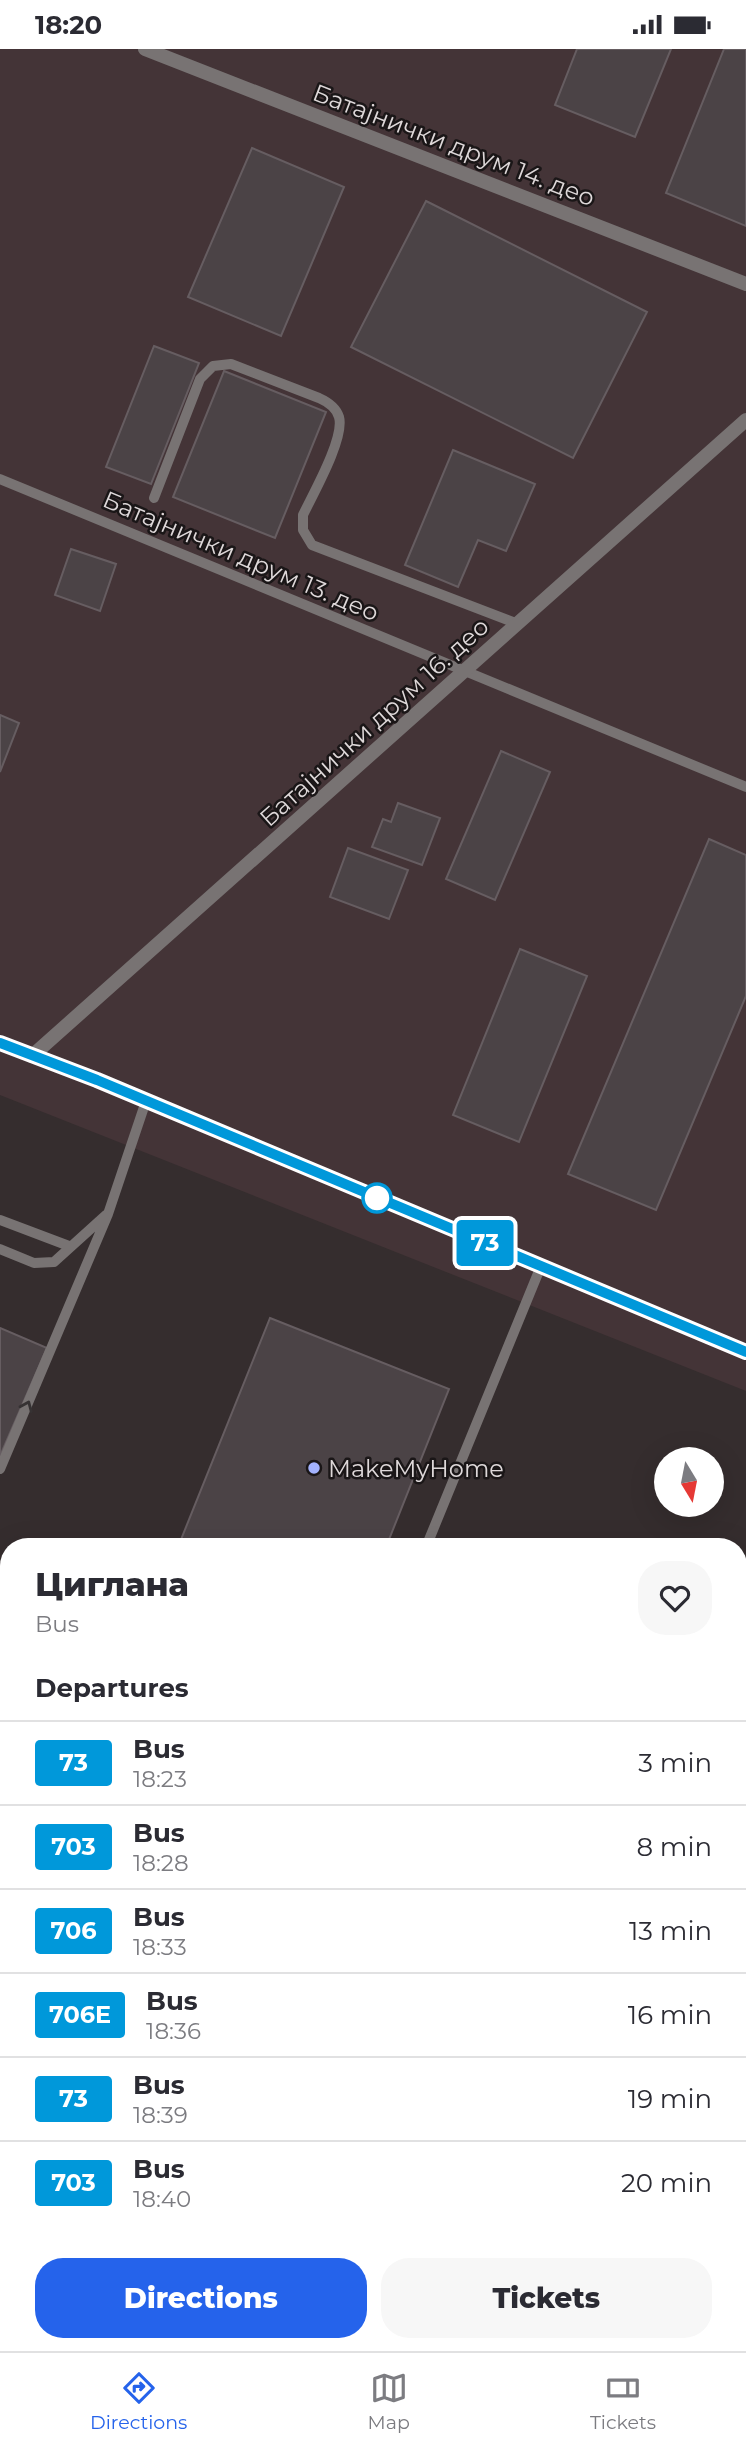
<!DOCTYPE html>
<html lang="en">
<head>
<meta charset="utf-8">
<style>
	body { margin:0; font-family:Montserrat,sans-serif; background:#f7f7f7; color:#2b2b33; height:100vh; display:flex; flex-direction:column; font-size:26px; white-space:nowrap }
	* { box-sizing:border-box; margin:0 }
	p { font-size:23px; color:#7c7c81 }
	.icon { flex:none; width:38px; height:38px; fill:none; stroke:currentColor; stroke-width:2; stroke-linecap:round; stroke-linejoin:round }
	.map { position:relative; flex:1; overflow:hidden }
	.panel { position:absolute; left:0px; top:1489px; width:747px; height:814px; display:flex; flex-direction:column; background:#fff; border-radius:28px 28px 0 0; box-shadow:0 7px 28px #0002 }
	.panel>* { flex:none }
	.badge { padding:0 14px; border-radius:5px; font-size:24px; line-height:46px }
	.needle { width:46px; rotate:170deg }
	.fabs { position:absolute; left:654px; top:1398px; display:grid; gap:14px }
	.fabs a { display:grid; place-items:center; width:70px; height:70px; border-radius:50%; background:#fff; box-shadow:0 7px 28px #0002; font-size:35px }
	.map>.badge { position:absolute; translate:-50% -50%; box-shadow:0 0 0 4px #fff }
	h2 { padding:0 35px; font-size:26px; line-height:63px }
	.round { display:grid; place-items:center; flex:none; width:74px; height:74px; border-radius:28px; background:#f7f7f7 }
	.head { display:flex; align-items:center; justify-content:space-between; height:119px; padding:0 35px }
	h1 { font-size:33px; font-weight:800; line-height:52px }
	.cta { display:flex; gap:14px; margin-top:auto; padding:14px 35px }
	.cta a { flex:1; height:80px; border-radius:28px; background:#2563eb; color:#fff; font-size:28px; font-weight:800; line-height:80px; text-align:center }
	.cta a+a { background:#f7f7f7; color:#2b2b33 }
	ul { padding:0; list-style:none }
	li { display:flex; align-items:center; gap:21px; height:84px; padding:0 35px; border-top:2px solid #e1e1e2 }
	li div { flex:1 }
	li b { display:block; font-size:26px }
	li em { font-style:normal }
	li .badge { min-width:77px; font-weight:700; text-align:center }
	.status { display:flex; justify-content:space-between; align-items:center; height:49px; padding:0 35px; background:#fff; direction:ltr }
	.status svg { height:19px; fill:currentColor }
	.tab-bar { display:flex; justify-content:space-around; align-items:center; height:98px; border-top:2px solid #e1e1e2; background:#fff; font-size:19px; color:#7c7c81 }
	.tab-bar a { display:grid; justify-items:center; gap:4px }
	.tab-bar .active { color:#2563eb }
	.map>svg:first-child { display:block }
	.built { fill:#443437 }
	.building { fill:#4b4346; stroke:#665d61; stroke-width:2 }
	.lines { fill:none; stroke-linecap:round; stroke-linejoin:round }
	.lane { stroke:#787373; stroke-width:10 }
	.street { stroke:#787373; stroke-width:14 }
	.secondary { stroke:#a19a99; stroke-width:14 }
	.oneway { stroke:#363233 }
	.line-casing { stroke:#fff; stroke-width:16 }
	.line { stroke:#0098da; stroke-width:10 }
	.stop-dot { fill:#fff; stroke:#0098da; stroke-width:3.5 }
	.poi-dot { fill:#a3b2fd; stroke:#1a1617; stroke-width:2.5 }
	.labels { text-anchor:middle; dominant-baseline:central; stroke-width:5; stroke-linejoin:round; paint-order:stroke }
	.street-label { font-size:24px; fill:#ded8d9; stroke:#1a1617 }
	.poi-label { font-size:24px; fill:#ded8d9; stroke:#1a1617; text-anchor:start }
</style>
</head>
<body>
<div class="status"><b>18:20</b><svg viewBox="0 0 49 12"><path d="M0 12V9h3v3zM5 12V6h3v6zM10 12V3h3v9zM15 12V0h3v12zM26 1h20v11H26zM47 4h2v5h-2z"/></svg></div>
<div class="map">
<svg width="746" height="2302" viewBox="0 0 746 2302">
	<rect width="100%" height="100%" fill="#352d2e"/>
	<!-- built -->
	<path class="built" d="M 0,0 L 746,0 L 746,1342 L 0,1046 Z"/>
	<!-- building -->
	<path class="building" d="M 577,0 L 671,0 L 635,88 L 555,56 Z
		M 724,0 L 746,0 L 746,177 L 666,144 Z
		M 252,99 L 344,138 L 281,287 L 188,248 Z
		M 426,152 L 647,263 L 573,409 L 351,298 Z
		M 154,297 L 199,314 L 151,435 L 106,418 Z
		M 224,322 L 326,363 L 275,489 L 173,448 Z
		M 453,401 L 535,435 L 506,502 L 478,491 L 458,538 L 405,516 Z
		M 71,500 L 116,515 L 100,562 L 55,546 Z
		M 0,666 L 19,674 L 0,723 Z
		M 501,702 L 550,723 L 495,851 L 446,830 Z
		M 398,754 L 440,769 L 422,816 L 372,798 L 383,770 L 391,773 Z
		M 709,790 L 746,806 L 746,947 L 656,1161 L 568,1125 Z
		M 348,799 L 408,821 L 389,870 L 330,848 Z
		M 520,900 L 587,927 L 519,1093 L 453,1066 Z
		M 270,1269 L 449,1340 L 386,1498 L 178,1498 Z
		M 0,1279 L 47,1299 L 0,1407 Z
		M 9,1913 L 9,2093 L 0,2089 L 0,1933 Z"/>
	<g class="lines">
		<!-- lane -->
		<path class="lane" d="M 0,430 L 746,738
			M 154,449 L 200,330 L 213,317 L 231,315 L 319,349 C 328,353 336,358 339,368 C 345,389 313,445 303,466 L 303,481 L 312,496 L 518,575
			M 0,1171 L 69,1197
			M 0,1200 L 34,1214 L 54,1213 L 106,1166
			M 0,1420 L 108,1165 L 146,1052
			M 426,1498 L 541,1217
			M 0,1616 L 9,1619"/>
		<!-- street -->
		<path class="street" d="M 145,0 L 746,235
			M 32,1007 L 746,371"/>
		<!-- secondary -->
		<path class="secondary" d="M 0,994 L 97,1031 L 746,1303"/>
	</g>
	<!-- one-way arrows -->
	<defs><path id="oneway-chevron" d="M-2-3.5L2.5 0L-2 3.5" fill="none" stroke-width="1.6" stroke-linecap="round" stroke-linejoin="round" transform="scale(1.75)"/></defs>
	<use class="oneway" href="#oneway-chevron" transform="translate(27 1357) rotate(-67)"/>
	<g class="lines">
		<defs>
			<path id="line" d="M 0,994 L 97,1031 L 746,1303"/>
		</defs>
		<!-- line casing -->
		<use href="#line" class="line-casing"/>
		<!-- line -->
		<use href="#line" class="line"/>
	</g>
	<!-- markers -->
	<circle class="stop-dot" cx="377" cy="1149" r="14"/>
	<circle class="poi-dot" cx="314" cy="1419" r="7"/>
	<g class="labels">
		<!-- street labels -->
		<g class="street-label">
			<text transform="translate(454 96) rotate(21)">Батајнички друм 14. део</text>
			<text transform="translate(241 507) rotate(23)">Батајнички друм 13. део</text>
			<text transform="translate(374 673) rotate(-42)">Батајнички друм 16. део</text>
		</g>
		<!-- poi labels -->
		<g class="poi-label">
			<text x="328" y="1419">MakeMyHome</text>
		</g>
	</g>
</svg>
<div class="fabs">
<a><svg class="needle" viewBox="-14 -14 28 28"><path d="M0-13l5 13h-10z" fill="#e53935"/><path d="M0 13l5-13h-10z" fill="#7c7c81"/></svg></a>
</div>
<b class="badge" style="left:485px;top:1194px;background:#0098da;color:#fff">73</b>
<section class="panel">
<div class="head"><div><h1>Циглана</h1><p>Bus</p></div><a class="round"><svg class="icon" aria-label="heart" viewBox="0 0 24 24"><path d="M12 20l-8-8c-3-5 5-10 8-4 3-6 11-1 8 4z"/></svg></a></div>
<h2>Departures</h2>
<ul>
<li><span class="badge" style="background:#0098da;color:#fff">73</span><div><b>Bus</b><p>18:23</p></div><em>3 min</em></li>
<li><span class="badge" style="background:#0098da;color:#fff">703</span><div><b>Bus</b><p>18:28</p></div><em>8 min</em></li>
<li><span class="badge" style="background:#0098da;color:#fff">706</span><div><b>Bus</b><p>18:33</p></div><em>13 min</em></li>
<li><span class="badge" style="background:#0098da;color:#fff">706E</span><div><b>Bus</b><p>18:36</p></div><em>16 min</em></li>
<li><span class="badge" style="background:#0098da;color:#fff">73</span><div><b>Bus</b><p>18:39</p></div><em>19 min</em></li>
<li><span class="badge" style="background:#0098da;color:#fff">703</span><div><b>Bus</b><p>18:40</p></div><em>20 min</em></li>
</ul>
<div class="cta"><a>Directions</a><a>Tickets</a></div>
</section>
</div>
<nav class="tab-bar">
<a class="active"><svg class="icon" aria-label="directions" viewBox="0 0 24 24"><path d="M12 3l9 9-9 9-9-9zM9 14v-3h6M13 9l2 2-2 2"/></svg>Directions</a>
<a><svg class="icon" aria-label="map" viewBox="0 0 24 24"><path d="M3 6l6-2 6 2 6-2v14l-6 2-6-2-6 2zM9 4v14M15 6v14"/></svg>Map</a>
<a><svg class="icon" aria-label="tickets" viewBox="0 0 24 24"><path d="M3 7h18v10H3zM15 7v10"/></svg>Tickets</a>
</nav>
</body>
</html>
